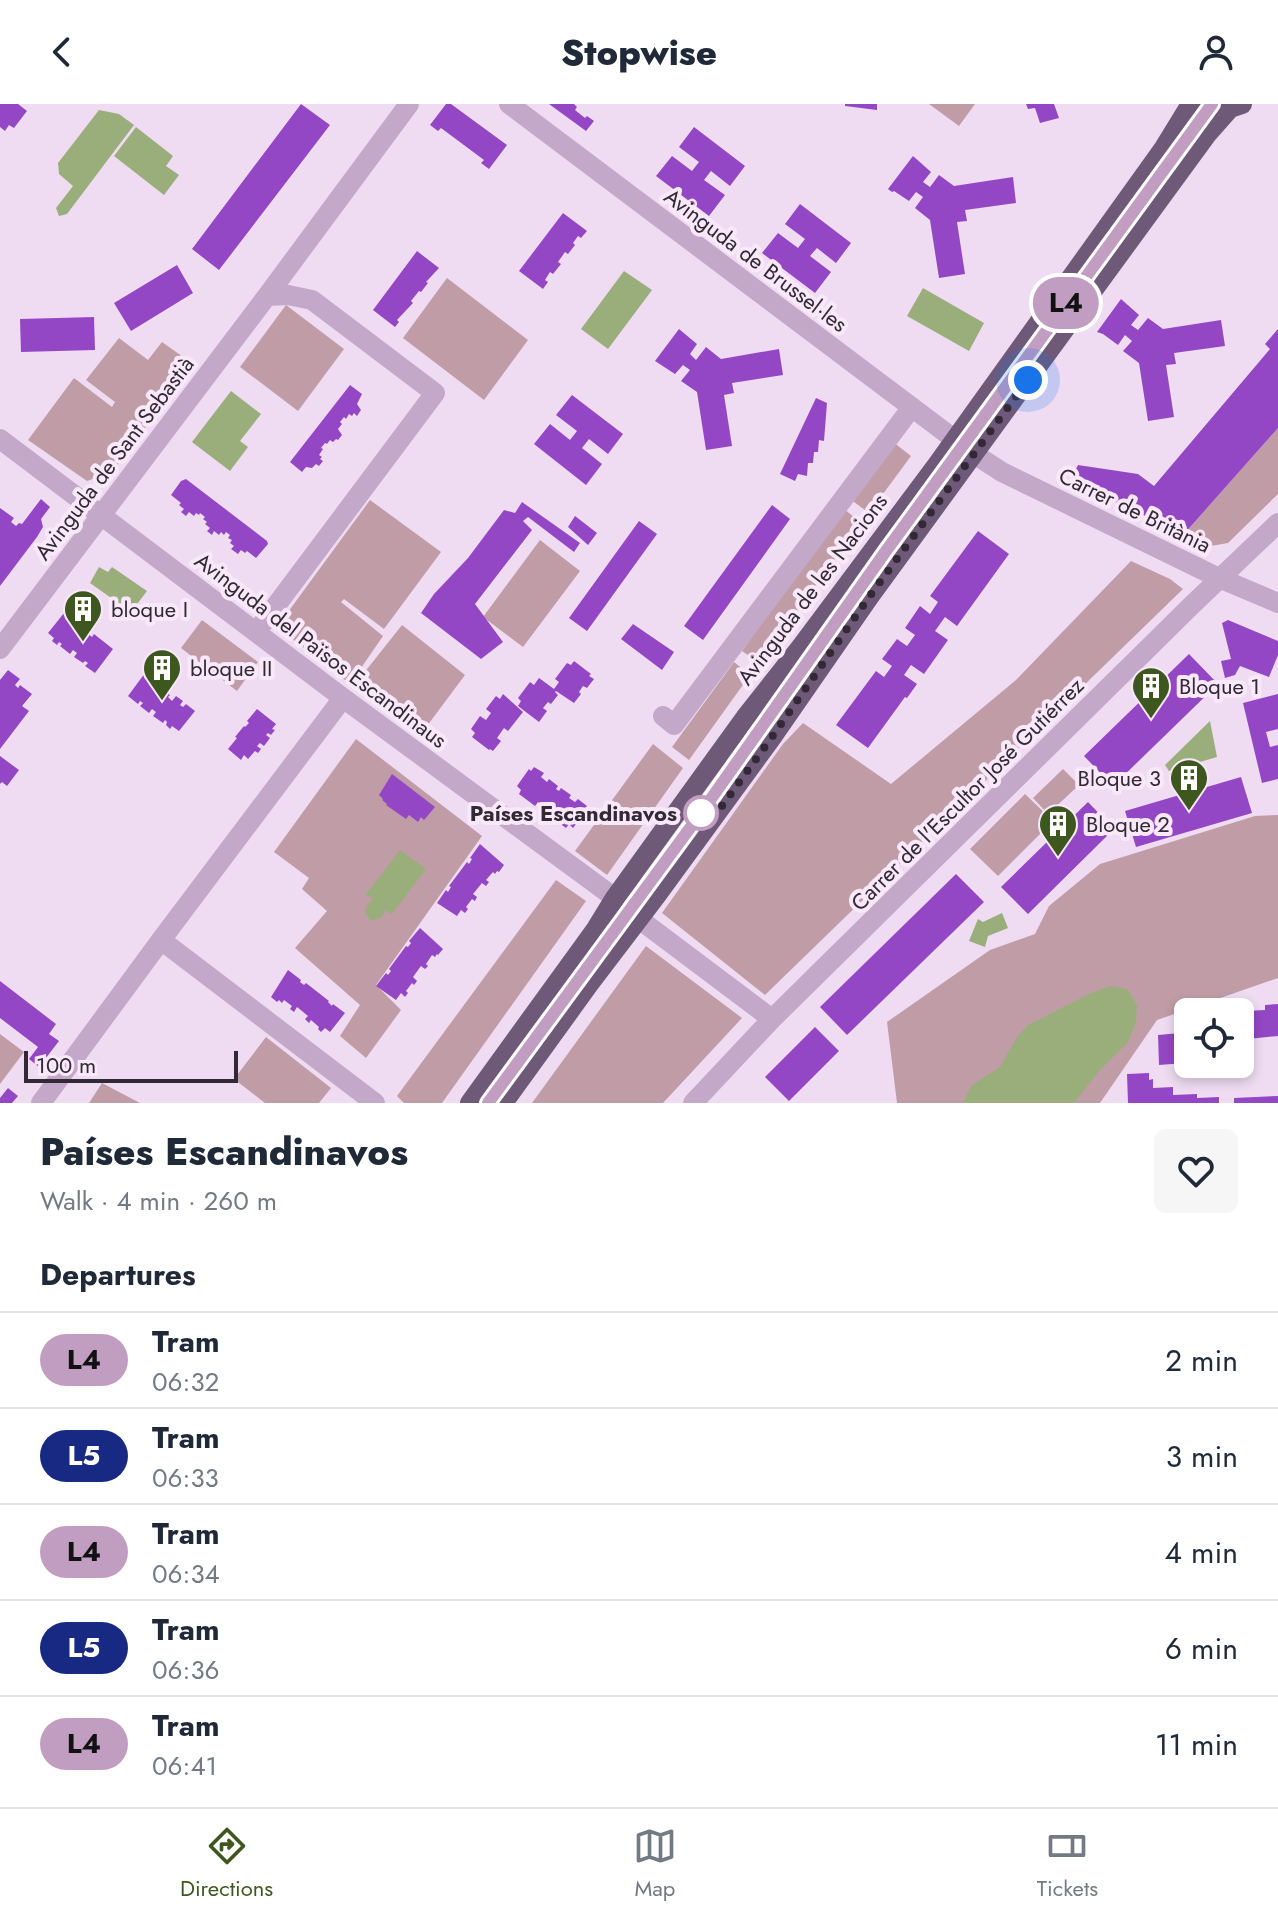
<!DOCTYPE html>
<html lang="en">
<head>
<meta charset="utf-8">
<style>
	body { margin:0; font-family:Jost,sans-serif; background:#f6f6f7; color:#1f2937; height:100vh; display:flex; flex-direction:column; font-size:30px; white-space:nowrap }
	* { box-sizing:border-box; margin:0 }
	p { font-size:26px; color:#747a83 }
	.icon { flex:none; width:44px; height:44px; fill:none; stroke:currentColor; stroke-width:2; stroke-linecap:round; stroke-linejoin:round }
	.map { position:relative; height:999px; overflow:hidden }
	.sheet { display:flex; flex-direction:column; background:#fff; flex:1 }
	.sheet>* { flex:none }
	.badge { padding:0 16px; border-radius:26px; font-size:28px; line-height:52px }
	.fabs { position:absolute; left:1174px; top:894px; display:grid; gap:16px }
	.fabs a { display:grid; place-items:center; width:80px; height:80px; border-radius:12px; background:#fff; box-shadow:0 4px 12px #0003; font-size:40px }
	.scale { position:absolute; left:24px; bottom:20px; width:214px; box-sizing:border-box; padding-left:8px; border:4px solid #322836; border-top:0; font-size:22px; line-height:28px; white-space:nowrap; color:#322836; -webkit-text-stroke:6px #f8e8f9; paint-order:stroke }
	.you { position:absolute; width:40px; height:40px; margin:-20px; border:6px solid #fff; border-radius:50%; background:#1a73e8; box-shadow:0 0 0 12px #1a73e833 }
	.map>.badge { position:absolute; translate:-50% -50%; box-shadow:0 0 0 4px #fff }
	h2 { padding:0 40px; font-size:30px; line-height:72px }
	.round { display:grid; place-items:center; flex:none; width:84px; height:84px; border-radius:12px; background:#f6f6f7 }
	.headline { display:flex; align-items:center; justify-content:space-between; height:136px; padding:0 40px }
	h1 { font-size:38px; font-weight:800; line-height:60px }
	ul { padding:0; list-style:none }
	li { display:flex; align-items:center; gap:24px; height:96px; padding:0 40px; border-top:2px solid #e0e1e3 }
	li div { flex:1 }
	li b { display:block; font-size:30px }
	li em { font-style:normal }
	li .badge { min-width:88px; font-weight:700; text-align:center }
	header { display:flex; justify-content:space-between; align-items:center; height:104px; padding:0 40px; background:#fff; font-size:36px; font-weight:800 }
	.tabs { display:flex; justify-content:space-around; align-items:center; height:112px; border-top:2px solid #e0e1e3; background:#fff; font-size:22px; color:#747a83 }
	.tabs a { display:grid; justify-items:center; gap:4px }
	.tabs .active { color:#3e571e }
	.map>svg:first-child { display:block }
	.green { fill:#c09ca7 }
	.water { fill:#99ae7b }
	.building { fill:#9447c4 }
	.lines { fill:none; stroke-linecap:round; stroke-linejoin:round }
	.minor { stroke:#c4a8ca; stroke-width:20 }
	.major { stroke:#6f5978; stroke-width:20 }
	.tram { stroke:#322836; stroke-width:2 }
	.line-casing { stroke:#fff; stroke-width:18 }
	.line { stroke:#c19dc2; stroke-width:12 }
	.walk { stroke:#322836; stroke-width:8; stroke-dasharray:0 14.4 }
	.stop-dot { fill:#fff; stroke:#c19dc2; stroke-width:4 }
	.labels { text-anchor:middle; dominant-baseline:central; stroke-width:8; stroke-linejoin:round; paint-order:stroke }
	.street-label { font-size:22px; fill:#322836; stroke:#f8e8f9 }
	.poi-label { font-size:22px; fill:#322836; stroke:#f8e8f9; text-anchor:start }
	.stop-label { font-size:22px; font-weight:bold; fill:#322836; stroke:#f8e8f9; text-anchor:end }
</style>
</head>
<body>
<header><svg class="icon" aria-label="back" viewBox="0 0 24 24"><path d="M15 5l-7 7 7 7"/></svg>Stopwise<svg class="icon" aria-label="person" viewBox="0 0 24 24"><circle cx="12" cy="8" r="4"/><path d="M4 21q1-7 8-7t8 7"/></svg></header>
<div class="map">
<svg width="1278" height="999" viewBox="0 0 1278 999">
	<rect width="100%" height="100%" fill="#efdcf2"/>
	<!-- green -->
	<path class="green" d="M 929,0 L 975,0 L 959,22 Z
		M 447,174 L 528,236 L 484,296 L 403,234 Z
		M 286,201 L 344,245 L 298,307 L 240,263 Z
		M 119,234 L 148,256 L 162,238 L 193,260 L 112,368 L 87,377 L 28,336 L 74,274 L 112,303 L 115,298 L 86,276 Z
		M 1278,324 L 1278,390 L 1228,439 L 1205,443 L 1184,430 Z
		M 893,338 L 911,352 L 869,409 L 850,395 Z
		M 370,396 L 441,448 L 384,525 L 344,495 L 341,498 L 383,532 L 350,580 L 277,523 Z
		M 843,404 L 861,419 L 760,559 L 742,547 Z
		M 540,436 L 580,467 L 523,543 L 483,513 Z
		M 1131,457 L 1170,475 L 1183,485 L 765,891 L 662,809 L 783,640 L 803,619 L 891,680 L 1016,576 Z
		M 202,516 L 258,558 L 237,587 L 181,544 Z
		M 402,521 L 465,571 L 424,626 L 360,574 Z
		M 734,558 L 750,571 L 689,656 L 672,643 Z
		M 356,635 L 482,732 L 376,881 L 401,906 L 366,954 L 340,932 L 360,901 L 295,844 L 327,807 L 302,785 L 309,774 L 274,748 Z
		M 653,640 L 683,664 L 607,771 L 575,747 Z
		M 1063,665 L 1079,681 L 1048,710 L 1033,694 Z
		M 1025,690 L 1053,717 L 998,772 L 970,745 Z
		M 1278,711 L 1278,874 L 1157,916 L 1100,999 L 897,999 L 887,918 L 990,846 L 1035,830 L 1049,802 L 1100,760 L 1255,712 Z
		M 556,776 L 586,797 L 442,999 L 404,999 L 397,992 Z
		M 646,842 L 742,914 L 663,999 L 532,999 Z
		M 0,930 L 24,948 L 0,980 Z
		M 266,933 L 331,984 L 319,999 L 265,999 L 234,975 Z
		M 102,979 L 140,999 L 141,999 L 89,999 Z"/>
	<!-- water -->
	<path class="water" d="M 99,6 L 119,10 L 134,21 L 67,110 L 59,112 L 56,104 L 73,82 L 59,70 L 58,59 Z
		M 136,23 L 173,52 L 166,62 L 179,71 L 164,91 L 114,52 Z
		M 624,167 L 652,186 L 608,245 L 581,225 Z
		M 923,184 L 984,219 L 969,247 L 907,212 Z
		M 231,287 L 261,310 L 240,337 L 248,343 L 230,367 L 192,338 Z
		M 99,463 L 108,468 L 112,463 L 147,487 L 131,508 L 90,479 Z
		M 1210,617 L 1217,653 L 1169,667 L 1165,661 Z
		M 400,746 L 426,765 L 392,810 L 386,806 L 381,813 L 372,817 L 365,810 L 366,803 L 373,795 L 366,790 Z
		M 1002,809 L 1008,824 L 988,832 L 985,843 L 969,837 L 978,815 L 983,818 Z
		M 1111,882 L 1127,885 L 1137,901 L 1136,919 L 1127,939 L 1099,967 L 1074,999 L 963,999 L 971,982 L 1000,963 L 1017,933 L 1028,921 L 1091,889 Z"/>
	<!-- building -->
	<path class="building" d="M 0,0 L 18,0 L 27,7 L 14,24 L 9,21 L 5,27 L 0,23 Z
		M 301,0 L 330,21 L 219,166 L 192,145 Z
		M 446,0 L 451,0 L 507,41 L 489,65 L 481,59 L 484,56 L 441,24 L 438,27 L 430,21 Z
		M 549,0 L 574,0 L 577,3 L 575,6 L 585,14 L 587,12 L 594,17 L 586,27 Z
		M 845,0 L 877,0 L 877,6 L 845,2 Z
		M 1026,0 L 1054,0 L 1059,14 L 1040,19 L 1035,4 L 1028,5 Z
		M 694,23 L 745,62 L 730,82 L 711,67 L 704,76 L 725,91 L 709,112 L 656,72 L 672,52 L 692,67 L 699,58 L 679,43 Z
		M 913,52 L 931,68 L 923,78 L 930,83 L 939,71 L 954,82 L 1013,73 L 1016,99 L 965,106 L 967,117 L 957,118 L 965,170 L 939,174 L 930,116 L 915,104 L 923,93 L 916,88 L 909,97 L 894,87 L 892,88 L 888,85 Z
		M 800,100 L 851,139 L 836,159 L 817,144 L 810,152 L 831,168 L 815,189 L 762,149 L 778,129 L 798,144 L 805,135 L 785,120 Z
		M 563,109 L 587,127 L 581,134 L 578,132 L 573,139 L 575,141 L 568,150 L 565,148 L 558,158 L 561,160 L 553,170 L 550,168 L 545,176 L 548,178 L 543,185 L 519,167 Z
		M 417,147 L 439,164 L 426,178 L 428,179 L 421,188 L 419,187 L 411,197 L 413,199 L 397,216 L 399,218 L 395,223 L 373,206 Z
		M 177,161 L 193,189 L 131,227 L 114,199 Z
		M 1121,195 L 1139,211 L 1131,221 L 1138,226 L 1148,214 L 1163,225 L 1221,216 L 1225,242 L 1174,249 L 1176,260 L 1166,261 L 1174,313 L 1148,317 L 1139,259 L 1123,247 L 1132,237 L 1125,231 L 1118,241 L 1103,230 L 1097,228 Z
		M 94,213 L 95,246 L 21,248 L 20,215 Z
		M 679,225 L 697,240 L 690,250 L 696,256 L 706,243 L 721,255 L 779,245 L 783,271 L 732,279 L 734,289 L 724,291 L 732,342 L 706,346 L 697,288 L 681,277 L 690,266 L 683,261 L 675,270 L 655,257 Z
		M 1278,225 L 1278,324 L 1184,430 L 1070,377 L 1078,361 L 1138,370 L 1154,382 L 1270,245 L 1265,240 Z
		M 350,281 L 362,290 L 357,300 L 361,306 L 357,312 L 354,309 L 352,312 L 349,310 L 346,315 L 344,313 L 340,318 L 342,320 L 338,325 L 342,331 L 338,336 L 336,335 L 333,338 L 330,336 L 327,340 L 325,339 L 321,344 L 323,345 L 319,351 L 322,353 L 320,355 L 323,357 L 319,362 L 316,360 L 312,364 L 306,363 L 302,368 L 290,358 Z
		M 572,291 L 623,330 L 608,350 L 589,335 L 582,344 L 602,360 L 586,381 L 534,340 L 550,320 L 570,336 L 577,327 L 556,311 Z
		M 816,294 L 827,299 L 824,337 L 819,336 L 818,348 L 814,348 L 813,359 L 808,359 L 807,372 L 798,370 L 795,377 L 780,370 Z
		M 186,375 L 267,437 L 268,440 L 256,454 L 247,447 L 245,449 L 241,446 L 238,450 L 231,445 L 234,442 L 230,439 L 232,436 L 228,434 L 230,431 L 226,428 L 224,431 L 221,428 L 219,431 L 214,427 L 212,431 L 207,427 L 210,424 L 205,420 L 207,418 L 203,415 L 205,413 L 200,409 L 199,411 L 196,409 L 194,412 L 189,408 L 186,412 L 181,408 L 184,405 L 179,401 L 181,399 L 171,391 L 181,377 Z
		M 41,395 L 50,403 L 41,415 L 43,423 L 37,433 L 0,482 L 0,404 L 14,414 L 11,418 L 16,422 L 19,419 L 22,420 Z
		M 522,398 L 580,439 L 574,448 L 528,413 L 523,417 L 532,426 L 475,500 L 503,538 L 481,555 L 421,509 L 434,490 L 468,454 L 504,406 L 515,409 Z
		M 772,401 L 790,415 L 703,536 L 684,522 Z
		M 575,412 L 597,429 L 588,441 L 568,423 Z
		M 639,417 L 657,430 L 587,527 L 569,514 Z
		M 978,427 L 1009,450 L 957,522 L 945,513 L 935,527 L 948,536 L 924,570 L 911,561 L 904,571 L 917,580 L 907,594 L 905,593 L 868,644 L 836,621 L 876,567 L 884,573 L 892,562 L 882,555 L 897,535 L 907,542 L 915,531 L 905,524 L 920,502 L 930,510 L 938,498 L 930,492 Z
		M 64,509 L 72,515 L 70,518 L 73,521 L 75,518 L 82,523 L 79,527 L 84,531 L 86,528 L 92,533 L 94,530 L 113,545 L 95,569 L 85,562 L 88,559 L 85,557 L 83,559 L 74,553 L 77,549 L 73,546 L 70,550 L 60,542 L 62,540 L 59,538 L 57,541 L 52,537 L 54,534 L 48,529 Z
		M 1228,516 L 1278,537 L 1278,551 L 1269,573 L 1240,562 L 1235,571 L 1225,574 L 1221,557 L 1231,555 L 1222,519 Z
		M 633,520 L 674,548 L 662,566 L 621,535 Z
		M 1189,550 L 1218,580 L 1113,682 L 1084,652 Z
		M 574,557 L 591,570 L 589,572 L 594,575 L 587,584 L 583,582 L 579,588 L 581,590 L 574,599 L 556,587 L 555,588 L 558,591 L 551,600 L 548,598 L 543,604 L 547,607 L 539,618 L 518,602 L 521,597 L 518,594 L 530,578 L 534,581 L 539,574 L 554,585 L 559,578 L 555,575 L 567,559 L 571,561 Z
		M 8,566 L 20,575 L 15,581 L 18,584 L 20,581 L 32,590 L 22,602 L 29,607 L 0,645 L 0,576 Z
		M 145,569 L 164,584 L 163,586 L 170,591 L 168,593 L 172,597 L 176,592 L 183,597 L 180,601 L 183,603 L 186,600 L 195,607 L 179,627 L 172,622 L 170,625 L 166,621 L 167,618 L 165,616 L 163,619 L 153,612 L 156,608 L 152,605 L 149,609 L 140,602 L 143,599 L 140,597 L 138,600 L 128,592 Z
		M 503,590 L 523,608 L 508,627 L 504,624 L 497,634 L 501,637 L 493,647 L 490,645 L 489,646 L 472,633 L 475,629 L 471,625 L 480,612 L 486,616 L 491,609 L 486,605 L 496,592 L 500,595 Z
		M 1278,590 L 1278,625 L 1266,628 L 1270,643 L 1278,641 L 1278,675 L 1262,679 L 1243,599 Z
		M 257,605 L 276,620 L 272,625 L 275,626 L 271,631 L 268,629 L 266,631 L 270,634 L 264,642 L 260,639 L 257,642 L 261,645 L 258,649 L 255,647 L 248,655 L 244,651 L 241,656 L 228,645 L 237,634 L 235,633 L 244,622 L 245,623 L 249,619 L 247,617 Z
		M 0,652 L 19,666 L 7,682 L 2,678 L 0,680 Z
		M 534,663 L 544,669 L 541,673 L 547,678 L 549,675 L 558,682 L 556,685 L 559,687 L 561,684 L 571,691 L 569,694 L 575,698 L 578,695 L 587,702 L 584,706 L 586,707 L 573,724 L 569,720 L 566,724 L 550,712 L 553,708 L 538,698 L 535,702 L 519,690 L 521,686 L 517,682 L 529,665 L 531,667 Z
		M 392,670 L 435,703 L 424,716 L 421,713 L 418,718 L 409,711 L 406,715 L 386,701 L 387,700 L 382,696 L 383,695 L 379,691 Z
		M 1241,673 L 1252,709 L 1136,743 L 1125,707 Z
		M 1088,698 L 1114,725 L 1028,810 L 1001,783 Z
		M 480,740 L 504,761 L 499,768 L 497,767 L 495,770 L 493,768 L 486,776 L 489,778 L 486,782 L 482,779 L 473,790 L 477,793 L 475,797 L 472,795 L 466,803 L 468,805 L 465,809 L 461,806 L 457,812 L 437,799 L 446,786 L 448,788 L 451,783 L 449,782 L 467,758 L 469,760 L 472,755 L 470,754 Z
		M 956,770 L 984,798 L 847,931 L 820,903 Z
		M 420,824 L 443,845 L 438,851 L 437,850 L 435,853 L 432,851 L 426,860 L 428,862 L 425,865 L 421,862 L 413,873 L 417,877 L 414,881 L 412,879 L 406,887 L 408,889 L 405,893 L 401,889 L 396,896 L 376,882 L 386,869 L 388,871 L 391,867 L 389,865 L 406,842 L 408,843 L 411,839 L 409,837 Z
		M 288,866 L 301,876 L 300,878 L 304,881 L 306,879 L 329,897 L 328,898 L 332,902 L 333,900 L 345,909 L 330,928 L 325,924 L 321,928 L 318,925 L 319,923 L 311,916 L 309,919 L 305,915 L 308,912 L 297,903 L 294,908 L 290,905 L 292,902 L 284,896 L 282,899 L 279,896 L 277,898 L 271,893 Z
		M 0,877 L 56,920 L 49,930 L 59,937 L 39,963 L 29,955 L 38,943 L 0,914 Z
		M 1278,900 L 1278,932 L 1248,935 L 1249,944 L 1240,945 L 1240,912 L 1244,912 L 1244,907 L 1265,906 L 1265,901 Z
		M 815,923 L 839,947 L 789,997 L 765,973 Z
		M 1180,925 L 1188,925 L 1188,954 L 1184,954 L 1185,959 L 1159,961 L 1158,931 L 1180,929 Z
		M 1149,969 L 1149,976 L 1153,975 L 1153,984 L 1173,983 L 1173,991 L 1197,990 L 1197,994 L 1219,993 L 1219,999 L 1128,999 L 1127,970 Z
		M 8,984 L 18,992 L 12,999 L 0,999 L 0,994 Z
		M 1278,992 L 1278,999 L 1234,999 L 1234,994 Z"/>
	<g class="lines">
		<!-- minor -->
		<path class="minor" d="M 509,0 L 974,350 L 1002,368 L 1219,474 L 1278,499
			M 0,335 L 343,594 L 615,794
			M 257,527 L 435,289 L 312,196 L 288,191 L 267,192
			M 0,545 L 267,192 L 409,0
			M 663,612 L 674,621 L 912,303
			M 639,815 L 772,915
			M 161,836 L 375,999
			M 41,999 L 161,836 L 343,594
			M 693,999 L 772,915 L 1194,499 L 1278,419"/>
		<!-- major -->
		<path class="major" d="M 470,999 L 596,825 L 615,794 L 745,614 L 801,543 L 937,361 L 1164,44 L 1191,0
			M 503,999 L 589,880 L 656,792 L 772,633 L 869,493 L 1207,30 L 1230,4 L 1242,0"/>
		<!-- tram -->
		<path class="tram" d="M 488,999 L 701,709 L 886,447 L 1212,0"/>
	</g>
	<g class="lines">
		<defs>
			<path id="line" d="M 488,999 L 701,709 L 886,447 L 1212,0"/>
		</defs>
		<!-- line casing -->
		<use href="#line" class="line-casing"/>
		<!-- line -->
		<use href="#line" class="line"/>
		<!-- walk -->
		<path class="walk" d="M 701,709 L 706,724 L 772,633 L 869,493 L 1028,276"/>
	</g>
	<!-- icons -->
	<defs>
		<symbol id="building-pin" viewBox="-11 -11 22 30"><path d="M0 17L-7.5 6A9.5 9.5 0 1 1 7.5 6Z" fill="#3e571e" stroke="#f8e8f9"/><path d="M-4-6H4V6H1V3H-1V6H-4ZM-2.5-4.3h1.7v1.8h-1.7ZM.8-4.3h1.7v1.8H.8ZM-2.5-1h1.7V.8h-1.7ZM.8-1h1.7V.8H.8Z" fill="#fff"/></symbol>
	</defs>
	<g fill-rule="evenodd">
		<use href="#building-pin" x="61" y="483" width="44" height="60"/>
		<use href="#building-pin" x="140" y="542" width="44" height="60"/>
		<use href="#building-pin" x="1129" y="560" width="44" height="60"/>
		<use href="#building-pin" x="1167" y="652" width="44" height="60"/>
		<use href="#building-pin" x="1036" y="698" width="44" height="60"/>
	</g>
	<!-- markers -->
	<circle class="stop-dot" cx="701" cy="709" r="16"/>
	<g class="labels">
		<!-- street labels -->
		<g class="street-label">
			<text transform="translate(756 156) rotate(37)">Avinguda de Brussel·les</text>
			<text transform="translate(114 354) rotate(-53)">Avinguda de Sant Sebastià</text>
			<text transform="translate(1135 406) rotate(26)">Carrer de Britània</text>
			<text transform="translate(812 485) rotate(-53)">Avinguda de les Nacions</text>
			<text transform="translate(321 546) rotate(37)">Avinguda del Països Escandinaus</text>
			<text transform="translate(967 690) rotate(-45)">Carrer de l'Escultor José Gutiérrez</text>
		</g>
		<!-- poi labels -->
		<g class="poi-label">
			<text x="111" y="505">bloque I</text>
			<text x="190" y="564">bloque II</text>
			<text x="1179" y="582">Bloque 1</text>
			<text x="1161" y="674" text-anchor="end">Bloque 3</text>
			<text x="1086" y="720">Bloque 2</text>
		</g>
		<!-- stop labels -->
		<g class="stop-label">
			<text x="677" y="709">Países Escandinavos</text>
		</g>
	</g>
</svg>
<div class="fabs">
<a><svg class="icon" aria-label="locate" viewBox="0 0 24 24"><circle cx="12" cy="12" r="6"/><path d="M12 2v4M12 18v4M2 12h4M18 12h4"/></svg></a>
</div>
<div class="scale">100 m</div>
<div class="you" style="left:1028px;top:276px"></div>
<b class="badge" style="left:1066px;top:199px;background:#c19dc2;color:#111">L4</b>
</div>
<section class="sheet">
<div class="headline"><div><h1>Países Escandinavos</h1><p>Walk · 4 min · 260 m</p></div><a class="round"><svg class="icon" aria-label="heart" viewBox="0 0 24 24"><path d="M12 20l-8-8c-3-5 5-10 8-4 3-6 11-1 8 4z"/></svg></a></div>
<h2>Departures</h2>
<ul>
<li><span class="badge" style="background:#c19dc2;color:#111">L4</span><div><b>Tram</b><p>06:32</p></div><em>2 min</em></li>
<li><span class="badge" style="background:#172983;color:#fff">L5</span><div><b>Tram</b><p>06:33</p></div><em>3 min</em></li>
<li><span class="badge" style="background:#c19dc2;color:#111">L4</span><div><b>Tram</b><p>06:34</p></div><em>4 min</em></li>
<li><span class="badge" style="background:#172983;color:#fff">L5</span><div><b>Tram</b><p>06:36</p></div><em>6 min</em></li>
<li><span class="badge" style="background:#c19dc2;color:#111">L4</span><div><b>Tram</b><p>06:41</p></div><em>11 min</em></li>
</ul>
</section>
<nav class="tabs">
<a class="active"><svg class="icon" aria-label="directions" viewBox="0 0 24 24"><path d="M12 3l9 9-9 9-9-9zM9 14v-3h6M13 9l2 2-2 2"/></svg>Directions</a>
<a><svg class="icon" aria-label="map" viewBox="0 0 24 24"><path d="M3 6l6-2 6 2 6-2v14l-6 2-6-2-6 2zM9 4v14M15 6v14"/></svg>Map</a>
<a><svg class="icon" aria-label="tickets" viewBox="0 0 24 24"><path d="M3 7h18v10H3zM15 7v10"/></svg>Tickets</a>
</nav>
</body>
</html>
